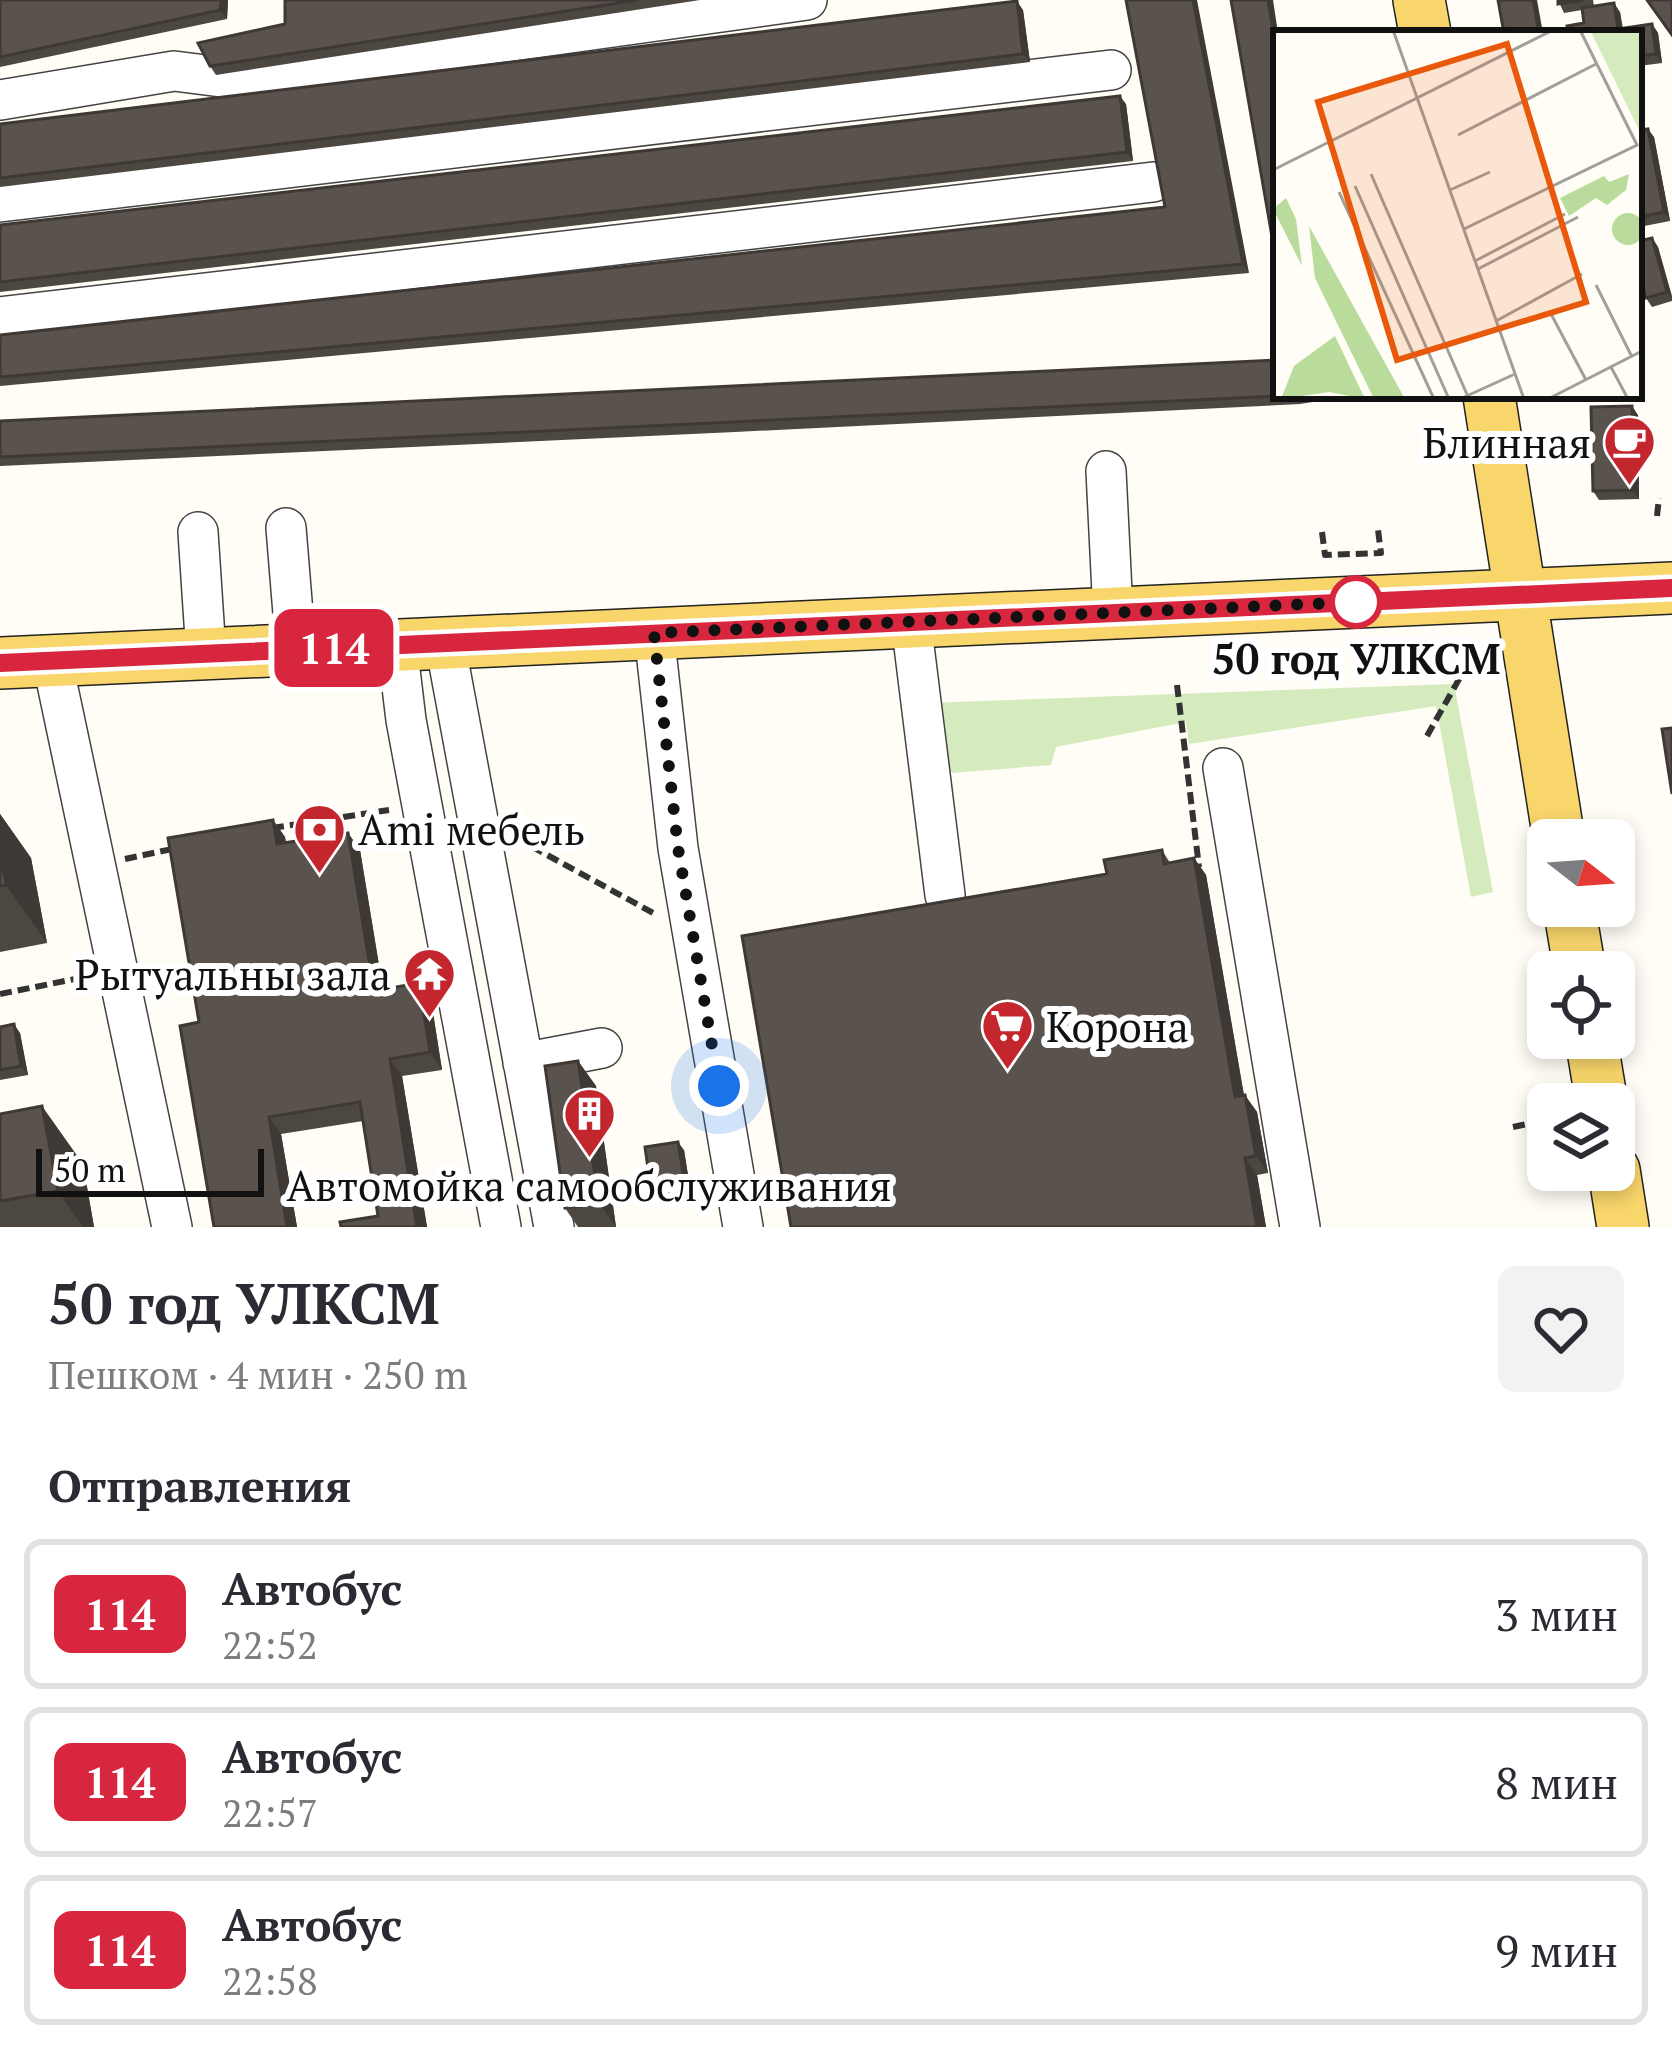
<!DOCTYPE html>
<html lang="ru">
<head>
<meta charset="utf-8">
<style>
	body { margin:0; font-family:"PT Serif",serif; background:#f2f2f3; color:#2b2b33; height:100vh; display:flex; flex-direction:column; font-size:45px; white-space:nowrap }
	* { box-sizing:border-box; margin:0 }
	p { font-size:39px; color:#7c7c81 }
	.icon { flex:none; width:66px; height:66px; fill:none; stroke:currentColor; stroke-width:2; stroke-linecap:round; stroke-linejoin:round }
	.map { position:relative; height:1227px; overflow:hidden }
	.sheet { display:flex; flex-direction:column; background:#fff; flex:1 }
	.sheet>* { flex:none }
	.badge { padding:0 24px; border-radius:18px; font-size:42px; line-height:78px }
	.needle { width:78px; rotate:107deg }
	.buttons { position:absolute; left:1527px; top:819px; display:grid; gap:24px }
	.buttons a { display:grid; place-items:center; width:108px; height:108px; border-radius:18px; background:#fff; box-shadow:0 6px 18px #0003; font-size:60px }
	.scale { position:absolute; left:36px; bottom:30px; width:228px; box-sizing:border-box; padding-left:12px; border:6px solid #111; border-top:0; font-size:33px; line-height:42px; white-space:nowrap; color:#111; -webkit-text-stroke:9px #fff; paint-order:stroke }
	.you { position:absolute; width:60px; height:60px; margin:-30px; border:9px solid #fff; border-radius:50%; background:#1a73e8; box-shadow:0 0 0 18px #1a73e833 }
	.map>.badge { position:absolute; translate:-50% -50%; box-shadow:0 0 0 6px #fff }
	h2 { padding:0 48px; font-size:45px; line-height:108px }
	.round { display:grid; place-items:center; flex:none; width:126px; height:126px; border-radius:18px; background:#f2f2f3 }
	.summary { display:flex; align-items:center; justify-content:space-between; height:204px; padding:0 48px }
	h1 { font-size:57px; font-weight:600; line-height:90px }
	ul { padding:0; list-style:none }
	li { display:flex; align-items:center; gap:36px; height:150px; margin:0 24px 18px; padding:0 24px; border:6px solid #e1e1e2; border-radius:18px }
	li div { flex:1 }
	li b { display:block; font-size:45px }
	li em { font-style:normal }
	li .badge { min-width:132px; font-weight:700; text-align:center }
	.map>svg:first-child { display:block }
	.green { fill:#d5ebbd }
	.lines { fill:none; stroke-linecap:round; stroke-linejoin:round }
	.minor-casing { stroke:#444; stroke-width:42 }
	.major-casing { stroke:#222; stroke-width:54 }
	.path { stroke:#333; stroke-width:6; stroke-dasharray:12 6; stroke-linecap:butt }
	.minor { stroke:#fff; stroke-width:39 }
	.major { stroke:#f9d66b; stroke-width:51 }
	.wall { fill:#4d4742 }
	.shaded-wall { fill:#3f3936 }
	.building { fill:#5a524d; stroke:#3f3936; stroke-width:3 }
	.line-casing { stroke:#fff; stroke-width:27 }
	.line { stroke:#d7263d; stroke-width:18 }
	.walk { stroke:#111; stroke-width:12; stroke-dasharray:0 21.6 }
	.stop-dot { fill:#fff; stroke:#d7263d; stroke-width:6 }
	.labels { text-anchor:middle; dominant-baseline:central; stroke-width:12; stroke-linejoin:round; paint-order:stroke }
	.poi-label { font-size:42px; fill:#111; stroke:#fff; text-anchor:end }
	.stop-label { font-size:42px; font-weight:bold; fill:#111; stroke:#fff }
	.inset-road { fill:none; stroke:#a09f9a; stroke-width:3 }
	.view { fill:#e8590c; fill-opacity:0.15; stroke:#e8590c; stroke-width:6 }
	.inset-edge { fill:none; stroke:#111; stroke-width:6 }
</style>
</head>
<body>
<div class="map">
<svg width="1672" height="1227" viewBox="0 0 1672 1227">
	<rect width="100%" height="100%" fill="#fffdf5"/>
	<!-- green -->
	<path class="green" d="M 1454,684 L 1493,892 L 1471,897 L 1436,706 L 1189,744 L 1186,722 L 1056,747 L 1051,765 L 952,773 L 932,744 L 926,703 Z"/>
	<g class="lines">
		<defs>
			<path id="minor" d="M 0,100 L 174,71 L 237,79 L 807,0
				M 0,202 L 1111,70
				M 0,317 L 1153,182
				M 1106,471 L 1113,613
				M 286,528 L 296,650
				M 198,532 L 206,653
				M 911,622 L 945,895
				M 654,633 L 678,848 L 743,1227
				M 445,643 L 554,1227
				M 397,645 L 406,720 L 501,1227
				M 52,660 L 172,1227
				M 1223,768 L 1300,1227
				M 523,1063 L 602,1048"/>
			<path id="major" d="M 1419,0 L 1425,33
				M 1489,396 L 1559,840
				M 0,663 L 1672,588
				M 1569,906 L 1580,972
				M 1591,1038 L 1602,1104
				M 1614,1170 L 1623,1227"/>
		</defs>
		<!-- minor casing -->
		<use href="#minor" class="minor-casing"/>
		<!-- major casing -->
		<use href="#major" class="major-casing"/>
		<!-- path -->
		<path class="path" d="M 1657,516 L 1659,498
			M 1322,532 L 1325,555 L 1381,553 L 1378,530
			M 1177,685 L 1199,867
			M 1427,736 L 1463,672
			M 272,828 L 389,810
			M 516,838 L 657,915
			M 125,859 L 177,848
			M 0,994 L 85,977
			M 1513,1127 L 1541,1121"/>
		<!-- minor -->
		<use href="#minor" class="minor"/>
		<!-- major -->
		<use href="#major" class="major"/>
	</g>
	<!-- wall -->
	<path class="wall" d="M 0,0 L 228,0 L 227,19 L 0,67 Z
		M 285,0 L 700,0 L 216,75 L 210,66 L 285,24 Z
		M 1126,0 L 1249,273 L 0,386 L 0,335 L 1165,207 Z
		M 1558,0 L 1593,0 L 1594,6 L 1620,12 L 1623,29 L 1652,24 L 1658,33 L 1662,63 L 1639,66 L 1639,33 L 1584,23 L 1582,10 L 1564,13 Z
		M 1023,10 L 1030,62 L 0,187 L 0,124 Z
		M 1126,104 L 1133,161 L 0,292 L 0,225 Z
		M 1639,130 L 1654,137 L 1670,221 L 1639,227 Z
		M 1652,238 L 1658,247 L 1672,296 L 1672,301 L 1652,307 L 1646,298 Z
		M 1276,396 L 1337,396 L 1338,398 L 1300,404 L 735,432 L 0,466 L 0,421 Z
		M 1638,415 L 1639,499 L 1599,500 L 1593,491 Z
		M 0,814 L 31,858 L 47,943 L 0,952 Z
		M 273,820 L 285,837 L 286,843 L 348,833 L 360,850 L 383,989 L 431,1000 L 442,1070 L 402,1076 L 427,1227 L 341,1227 L 378,1216 L 363,1121 L 281,1134 L 297,1227 L 214,1227 L 199,1022 Z
		M 1162,850 L 1170,863 L 1194,858 L 1206,875 L 1244,1095 L 1257,1112 L 1268,1173 L 1257,1175 L 1266,1227 L 1107,874 Z
		M 0,1027 L 20,1033 L 28,1075 L 0,1080 Z
		M 578,1061 L 596,1086 L 616,1227 L 578,1227 L 565,1208 Z
		M 0,1114 L 83,1164 L 94,1227 L 0,1227 Z
		M 684,1150 L 691,1194 L 657,1199 L 651,1190 Z"/>
	<!-- shaded-wall -->
	<path class="shaded-wall" d="M 221,0 L 228,0 L 227,19 L 220,10 Z
		M 1193,0 L 1197,0 L 1249,273 L 1243,264 Z
		M 1268,0 L 1273,0 L 1278,33 L 1276,33 L 1276,47 Z
		M 1533,0 L 1537,0 L 1543,33 L 1539,33 Z
		M 1017,1 L 1023,10 L 1030,62 L 1023,54 Z
		M 1614,3 L 1620,12 L 1623,33 L 1618,29 Z
		M 1652,24 L 1658,33 L 1662,63 L 1656,54 Z
		M 1120,96 L 1126,104 L 1133,161 L 1127,152 Z
		M 1648,129 L 1654,137 L 1670,221 L 1664,212 Z
		M 1652,238 L 1658,247 L 1672,299 L 1667,292 Z
		M 1632,406 L 1638,415 L 1639,499 L 1633,490 Z
		M 0,814 L 31,858 L 47,943 L 6,885 L 0,852 Z
		M 273,820 L 285,837 L 289,862 L 277,844 Z
		M 348,833 L 360,850 L 386,1008 L 374,991 Z
		M 1194,858 L 1206,875 L 1247,1114 L 1235,1097 Z
		M 419,983 L 431,1000 L 442,1070 L 430,1052 Z
		M 14,1024 L 20,1033 L 28,1075 L 21,1066 Z
		M 390,1059 L 402,1076 L 427,1227 L 417,1227 Z
		M 578,1061 L 596,1086 L 616,1227 L 599,1203 Z
		M 1245,1095 L 1257,1112 L 1268,1173 L 1256,1156 Z
		M 42,1106 L 83,1164 L 94,1227 L 83,1227 L 58,1191 Z
		M 269,1117 L 281,1134 L 297,1227 L 287,1227 Z
		M 678,1142 L 684,1150 L 691,1194 L 685,1185 Z
		M 1245,1158 L 1257,1175 L 1266,1227 L 1257,1227 Z"/>
	<!-- building -->
	<path class="building" d="M 0,0 L 221,0 L 220,10 L 0,57 Z
		M 285,0 L 638,0 L 210,66 L 198,43 L 285,24 Z
		M 1126,0 L 1193,0 L 1243,264 L 0,377 L 0,335 L 1165,207 Z
		M 1231,0 L 1268,0 L 1276,47 L 1275,254 Z
		M 1498,0 L 1533,0 L 1539,33 L 1504,33 Z
		M 1558,0 L 1583,0 L 1558,4 Z
		M 1647,0 L 1672,0 L 1672,35 Z
		M 1017,1 L 1023,54 L 0,178 L 0,124 Z
		M 1614,3 L 1618,29 L 1652,24 L 1656,54 L 1639,56 L 1639,33 L 1568,33 L 1567,26 L 1584,23 L 1582,8 Z
		M 1120,96 L 1127,152 L 0,282 L 0,225 Z
		M 1648,129 L 1664,212 L 1639,217 L 1639,130 Z
		M 1652,238 L 1667,292 L 1646,298 L 1639,272 L 1639,241 Z
		M 1276,360 L 1276,396 L 0,457 L 0,421 Z
		M 1632,406 L 1633,490 L 1593,491 L 1591,407 Z
		M 1672,728 L 1672,794 L 1662,729 Z
		M 273,820 L 277,844 L 348,833 L 374,991 L 419,983 L 430,1052 L 390,1059 L 417,1227 L 341,1227 L 340,1222 L 378,1216 L 360,1102 L 269,1117 L 287,1227 L 214,1227 L 180,1026 L 199,1022 L 168,838 Z
		M 1162,850 L 1164,864 L 1194,858 L 1235,1097 L 1245,1095 L 1256,1156 L 1245,1158 L 1257,1227 L 791,1227 L 742,936 L 1107,874 L 1104,860 Z
		M 0,852 L 6,885 L 0,886 Z
		M 14,1024 L 21,1066 L 0,1070 L 0,1027 Z
		M 578,1061 L 599,1203 L 565,1208 L 545,1066 Z
		M 42,1106 L 58,1191 L 0,1201 L 0,1114 Z
		M 678,1142 L 685,1185 L 651,1190 L 645,1147 Z"/>
	<g class="lines">
		<defs>
			<path id="line" d="M 0,663 L 1672,588"/>
		</defs>
		<!-- line casing -->
		<use href="#line" class="line-casing"/>
		<!-- line -->
		<use href="#line" class="line"/>
		<!-- walk -->
		<path class="walk" d="M 719,1086 L 678,848 L 654,633 L 1356,602"/>
	</g>
	<!-- icons -->
	<defs>
		<symbol id="cafe-pin" viewBox="-11 -11 22 30"><path d="M0 17L-7.5 6A9.5 9.5 0 1 1 7.5 6Z" fill="#c4262e" stroke="#fff"/><path d="M-5.5-4.5H6V0H3Q3 3.5 0 3.5H-2.5Q-5.5 3.5-5.5 0ZM3-3.2v2h1.7v-2ZM-6 4.5H4V6H-6Z" fill="#fff"/></symbol>
		<symbol id="bank-pin" viewBox="-11 -11 22 30"><path d="M0 17L-7.5 6A9.5 9.5 0 1 1 7.5 6Z" fill="#c4262e" stroke="#fff"/><path d="M-6-4H6V4H-6ZM0-2.3a2.3 2.3 0 1 0 0 4.6a2.3 2.3 0 1 0 0-4.6Z" fill="#fff"/></symbol>
		<symbol id="temple-pin" viewBox="-11 -11 22 30"><path d="M0 17L-7.5 6A9.5 9.5 0 1 1 7.5 6Z" fill="#c4262e" stroke="#fff"/><path d="M0-6L5-2H3V0L6.5 2.5H4V6H1.5V3h-3V6H-4V2.5H-6.5L-3 0V-2H-5Z" fill="#fff"/></symbol>
		<symbol id="supermarket-pin" viewBox="-11 -11 22 30"><path d="M0 17L-7.5 6A9.5 9.5 0 1 1 7.5 6Z" fill="#c4262e" stroke="#fff"/><path d="M-6-5.5h2.5l.6 2H6L4.5 2H-2.5L-4.4-4H-6ZM-1.5 3.2a1.3 1.3 0 1 0 .1 0ZM3 3.2a1.3 1.3 0 1 0 .1 0Z" fill="#fff"/></symbol>
		<symbol id="building-pin" viewBox="-11 -11 22 30"><path d="M0 17L-7.5 6A9.5 9.5 0 1 1 7.5 6Z" fill="#c4262e" stroke="#fff"/><path d="M-4-6H4V6H1V3H-1V6H-4ZM-2.5-4.3h1.7v1.8h-1.7ZM.8-4.3h1.7v1.8H.8ZM-2.5-1h1.7V.8h-1.7ZM.8-1h1.7V.8H.8Z" fill="#fff"/></symbol>
	</defs>
	<g fill-rule="evenodd">
		<use href="#cafe-pin" x="1600" y="412" width="59" height="81"/>
		<use href="#bank-pin" x="290" y="800" width="59" height="81"/>
		<use href="#temple-pin" x="400" y="944" width="59" height="81"/>
		<use href="#supermarket-pin" x="978" y="996" width="59" height="81"/>
		<use href="#building-pin" x="560" y="1084" width="59" height="81"/>
	</g>
	<!-- markers -->
	<circle class="stop-dot" cx="1356" cy="602" r="24"/>
	<g class="labels">
		<!-- poi labels -->
		<g class="poi-label">
			<text x="1591" y="442">Блинная</text>
			<text x="358" y="829" text-anchor="start">Ami мебель</text>
			<text x="391" y="974">Рытуальны зала</text>
			<text x="1046" y="1026" text-anchor="start">Корона</text>
			<text x="589" y="1185" text-anchor="middle">Автомойка самообслуживания</text>
		</g>
		<!-- stop labels -->
		<g class="stop-label">
			<text x="1356" y="658">50 год УЛКСМ</text>
		</g>
	</g>
	<!-- overview -->
	<g transform="translate(1273 30)">
		<rect width="369" height="369" fill="#fffdf5"/>
		<path d="M 317,0 L 369,0 L 369,106 Z" fill="#d5ebbd"/>
		<path d="M 356,144 L 353,160 L 334,175 L 323,168 L 296,186 L 287,168 L 331,146 L 336,152 ZM 13,168 L 23,189 L 29,236 L 0,179 ZM339 199a16 16 0 1 1 32 0a16 16 0 1 1-32 0ZM 36,196 L 132,369 L 101,369 L 42,248 ZM 62,306 L 92,369 L 56,362 L 8,369 L 21,336 Z" fill="#b9dc9c"/>
		<path class="inset-road" d="M 120,0 L 251,369M 185,105 L 323,34M 0,140 L 280,0M 98,144 L 196,369M 82,156 L 176,369M 177,160 L 217,142M 66,162 L 161,369M 191,199 L 364,115 L 307,0M 202,231 L 292,184M 205,239 L 305,187M 323,255 L 359,327M 278,284 L 313,350M 223,291 L 309,244M 338,337 L 355,369M 187,369 L 242,344M 275,369 L 369,321"/>
		<path class="view" d="M 234,14 L 313,272 L 124,330 L 45,72 Z"/>
		<rect width="369" height="369" class="inset-edge"/>
	</g>
</svg>
<div class="buttons">
<a><svg class="needle" viewBox="-14 -14 28 28"><path d="M0-13l5 13h-10z" fill="#e53935"/><path d="M0 13l5-13h-10z" fill="#7c7c81"/></svg></a>
<a><svg class="icon" aria-label="locate" viewBox="0 0 24 24"><circle cx="12" cy="12" r="6"/><path d="M12 2v4M12 18v4M2 12h4M18 12h4"/></svg></a>
<a><svg class="icon" aria-label="layers" viewBox="0 0 24 24"><path d="M12 4l9 5-9 5-9-5zM3 14l9 5 9-5"/></svg></a>
</div>
<div class="scale">50 m</div>
<div class="you" style="left:719px;top:1086px"></div>
<b class="badge" style="left:334px;top:648px;background:#d7263d;color:#fff">114</b>
</div>
<section class="sheet">
<div class="summary"><div><h1>50 год УЛКСМ</h1><p>Пешком · 4 мин · 250 m</p></div><a class="round"><svg class="icon" aria-label="heart" viewBox="0 0 24 24"><path d="M12 20l-8-8c-3-5 5-10 8-4 3-6 11-1 8 4z"/></svg></a></div>
<h2>Отправления</h2>
<ul>
<li><span class="badge" style="background:#d7263d;color:#fff">114</span><div><b>Автобус</b><p>22:52</p></div><em>3 мин</em></li>
<li><span class="badge" style="background:#d7263d;color:#fff">114</span><div><b>Автобус</b><p>22:57</p></div><em>8 мин</em></li>
<li><span class="badge" style="background:#d7263d;color:#fff">114</span><div><b>Автобус</b><p>22:58</p></div><em>9 мин</em></li>
</ul>
</section>
</body>
</html>
